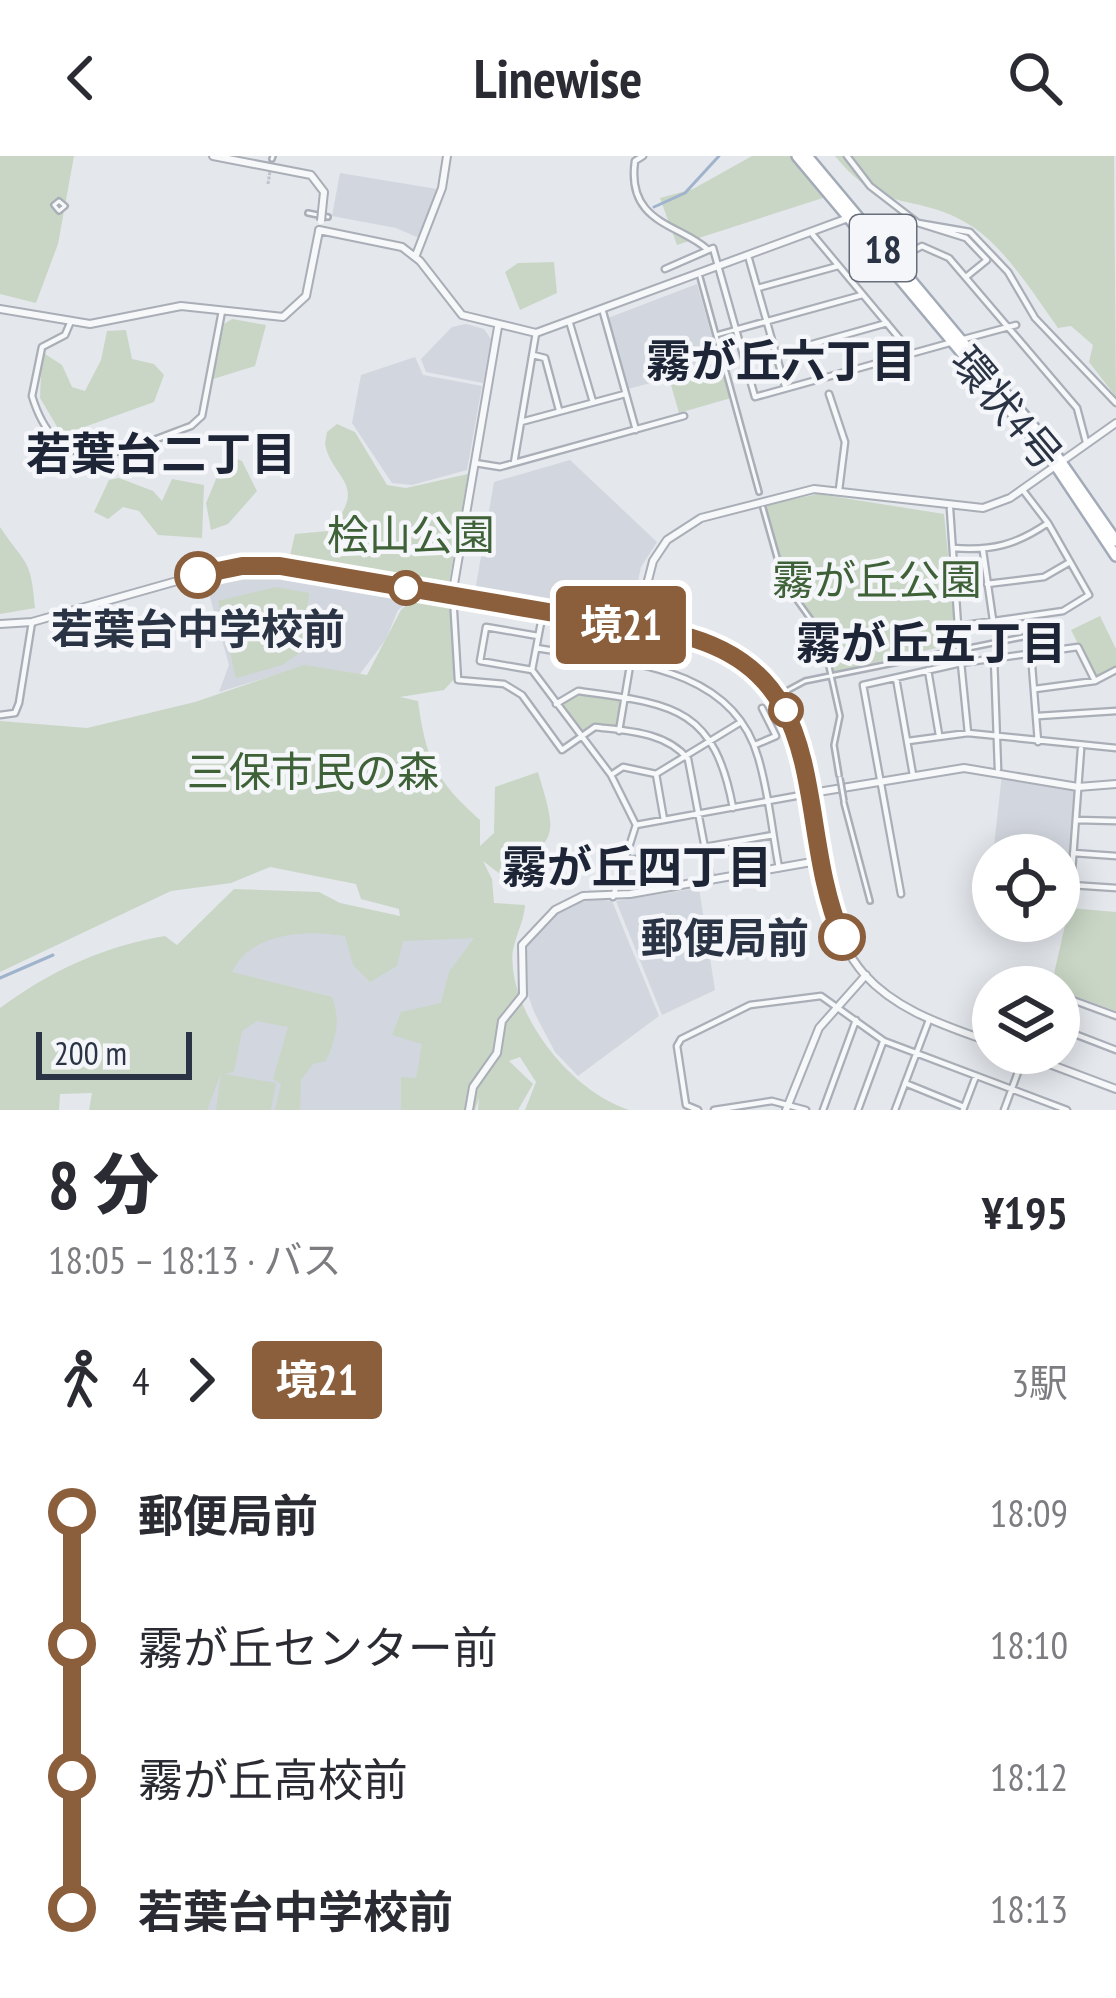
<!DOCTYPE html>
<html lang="ja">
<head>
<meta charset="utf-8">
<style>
	body { margin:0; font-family:"PT Sans Narrow","Noto Sans JP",sans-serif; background:#f2f2f3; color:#2b2b33; height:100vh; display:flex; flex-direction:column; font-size:45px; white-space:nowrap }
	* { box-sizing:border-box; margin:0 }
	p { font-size:39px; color:#7c7c81 }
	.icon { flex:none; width:66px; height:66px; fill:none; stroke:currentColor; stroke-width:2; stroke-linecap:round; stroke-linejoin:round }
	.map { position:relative; height:954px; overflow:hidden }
	.drawer { display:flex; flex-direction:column; background:#fff; flex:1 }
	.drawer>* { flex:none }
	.badge { padding:0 24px; border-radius:9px; font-size:42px; line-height:78px }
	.tools { position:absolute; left:972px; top:678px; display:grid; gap:24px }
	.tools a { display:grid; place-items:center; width:108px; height:108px; border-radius:50%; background:#fff; box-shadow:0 6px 30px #0003; font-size:60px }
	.scale { position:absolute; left:36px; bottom:30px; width:156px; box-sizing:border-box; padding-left:12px; border:6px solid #2b3445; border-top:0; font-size:33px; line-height:42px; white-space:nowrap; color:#2b3445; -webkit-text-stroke:9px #f4f6f9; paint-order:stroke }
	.map>.badge { position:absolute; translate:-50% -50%; box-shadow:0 0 0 6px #fff }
	.legs { display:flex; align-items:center; gap:18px; height:132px; padding:0 48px; font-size:39px }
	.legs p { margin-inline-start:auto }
	.summary { display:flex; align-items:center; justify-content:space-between; height:204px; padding:0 48px }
	h1 { font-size:66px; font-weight:800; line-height:90px }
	ul { padding:0 48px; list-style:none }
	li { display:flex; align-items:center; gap:42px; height:132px; font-size:45px }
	li i { display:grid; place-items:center; width:18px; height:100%; margin:0 15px; background:currentColor }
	li i::after { content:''; width:30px; height:30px; margin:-15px; border:9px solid; border-radius:50%; background:#fff }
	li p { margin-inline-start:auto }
	li:first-child i { background:linear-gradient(#0000 50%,currentColor 0) }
	li:last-child i { background:linear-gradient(currentColor 50%,#0000 0) }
	header { display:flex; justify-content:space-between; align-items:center; height:156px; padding:0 48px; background:#fff; font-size:54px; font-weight:800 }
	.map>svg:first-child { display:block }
	.built { fill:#d2d6de }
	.green { fill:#c9d6c5 }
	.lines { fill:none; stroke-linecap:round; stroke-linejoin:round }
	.stream { stroke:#9fb4cc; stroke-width:3 }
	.pedestrian-tunnel { stroke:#bfc3cb; stroke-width:3; stroke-dasharray:3 1.5; stroke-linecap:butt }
	.pedestrian-casing { stroke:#a9aeb7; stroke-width:8 }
	.minor-casing { stroke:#a9aeb7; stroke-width:9 }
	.tertiary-casing { stroke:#a9aeb7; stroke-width:10 }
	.primary-casing { stroke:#a3abb8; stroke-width:14 }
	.pedestrian { stroke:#f7f8fa; stroke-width:3 }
	.minor { stroke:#f7f8fa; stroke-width:4.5 }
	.tertiary { stroke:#f7f8fa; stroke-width:6 }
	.primary { stroke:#fff; stroke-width:9 }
	.pedestrian-bridge-casing { stroke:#a9aeb7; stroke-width:8; stroke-linecap:butt }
	.tertiary-bridge-casing { stroke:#a9aeb7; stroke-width:10; stroke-linecap:butt }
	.pedestrian-bridge { stroke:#f7f8fa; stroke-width:3 }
	.tertiary-bridge { stroke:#f7f8fa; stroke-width:6 }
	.line-1-casing { stroke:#fff; stroke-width:27 }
	.line-1 { stroke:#8b5e3c; stroke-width:18 }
	.stop-1-dot { fill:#fff; stroke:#8b5e3c; stroke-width:6 }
	.labels { text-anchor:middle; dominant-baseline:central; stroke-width:9; stroke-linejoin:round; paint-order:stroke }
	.shield { fill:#f4f6f9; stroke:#676e7b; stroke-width:3 }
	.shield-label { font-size:39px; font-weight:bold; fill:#2b3445 }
	.street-label { font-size:42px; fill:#2b3445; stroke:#f4f6f9 }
	.park-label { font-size:42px; fill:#3f6138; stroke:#f4f6f9 }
	.stop-label { font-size:42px; font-weight:bold; fill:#2b3445; stroke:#f4f6f9 }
	.neighbourhood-label { font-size:45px; font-weight:bold; fill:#1d2536; stroke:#f4f6f9 }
</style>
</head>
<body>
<header><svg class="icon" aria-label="back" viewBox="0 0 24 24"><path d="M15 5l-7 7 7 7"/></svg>Linewise<svg class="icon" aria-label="search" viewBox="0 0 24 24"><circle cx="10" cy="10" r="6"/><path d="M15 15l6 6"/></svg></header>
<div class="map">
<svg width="1116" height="954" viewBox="0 0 1116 954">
	<rect width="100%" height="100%" fill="#e4e7ec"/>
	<!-- built -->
	<path class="built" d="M 340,17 L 437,33 L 419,82 L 396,72 L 332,60 Z
		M 697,128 L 720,208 L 628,233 L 608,162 Z
		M 466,168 L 484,173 L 491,183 L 483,227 L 426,216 L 421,203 L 452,171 Z
		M 415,201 L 423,219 L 482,230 L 467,314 L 412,329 L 392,327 L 352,267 L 361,219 Z
		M 570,304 L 657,386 L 641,411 L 630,462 L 475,435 L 494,326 Z
		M 268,416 L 415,440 L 398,454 L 386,483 L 360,518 L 305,510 L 219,536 L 229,509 L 210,441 L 212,433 L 243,418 Z
		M 1002,618 L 1075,633 L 1067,744 L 1059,743 L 1059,699 L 993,699 Z
		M 699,732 L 715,834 L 662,859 L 616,745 Z
		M 594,743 L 612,745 L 659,860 L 578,920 L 555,896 L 534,856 L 524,827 L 524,798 L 526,787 L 565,750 Z
		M 321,768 L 511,781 L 514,829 L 463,954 L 170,954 L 186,881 L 252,780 Z"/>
	<!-- green -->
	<path class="green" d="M 0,0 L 74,0 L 58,88 L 36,147 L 0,138 Z
		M 752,0 L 789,0 L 829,40 L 677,89 L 660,42 L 693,33 Z
		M 835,0 L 1114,0 L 1116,241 L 1089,206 L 1093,189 L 1071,170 L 1058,172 C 1035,140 1006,93 973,71 C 917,34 885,62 835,0 Z
		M 554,106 L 557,137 L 520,154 L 505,116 L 518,107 Z
		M 232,163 L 266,169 L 255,210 L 213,223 L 224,168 Z
		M 126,174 L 132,203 L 154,208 L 164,219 L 154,246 L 62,279 L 40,242 L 42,196 L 62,209 L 72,231 L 85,235 L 101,204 L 107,175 Z
		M 724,214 L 731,242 L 679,257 L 671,229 Z
		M 337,268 L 355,276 L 387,329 L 406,332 L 468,318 L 449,426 L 442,431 L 289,404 L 295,378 L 328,375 C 371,328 332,324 325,288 L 327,276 Z
		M 226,299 L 242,305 L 257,335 L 228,368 L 211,374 L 206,347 Z
		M 119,322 L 153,335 L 162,345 L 172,323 L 204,329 L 202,382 L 158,379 L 139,355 L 123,351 L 108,363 L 94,356 L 109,324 Z
		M 818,338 L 944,358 L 957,487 L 832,517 L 824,477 L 783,419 L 765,349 Z
		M 0,371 C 26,410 31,401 35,452 L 0,458 Z
		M 276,431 L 309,437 L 304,494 L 282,509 L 236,522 L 218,445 Z
		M 416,440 L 450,446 L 455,522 L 444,534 L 400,541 L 418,545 C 426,604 436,625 480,664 L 480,690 L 494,677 L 495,631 L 538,616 C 558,684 559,682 500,718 L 483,705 L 492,723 L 494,747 L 525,749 C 524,768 512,785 512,804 C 515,865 573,936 629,954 L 525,954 L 536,926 L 520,901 L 509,905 L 533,928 L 518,954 L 478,954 L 479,942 L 475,954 L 401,954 L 401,921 L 416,922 L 422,888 L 392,879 L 401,856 L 441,847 L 449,816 L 474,782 L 403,785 L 397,810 L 370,826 L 353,809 L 345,780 C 305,773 250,777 232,816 L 332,841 C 341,865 336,882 326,905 L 313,908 L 301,924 L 300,954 L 275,954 L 281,928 L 273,923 L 288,871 L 257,865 L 242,875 L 234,916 L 224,918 L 276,927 L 271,954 L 216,954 L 221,917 L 207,954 L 89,954 L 92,937 L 60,938 L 59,954 L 0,954 L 0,852 C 50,815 104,790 165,780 L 177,789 L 234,733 L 319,736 L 340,747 L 400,760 L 399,753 L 361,743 L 356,728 L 270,711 L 231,727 L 171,735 L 0,816 L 0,565 L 87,572 L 195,546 L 304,509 L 367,519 L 401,454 Z
		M 1100,460 L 1116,493 L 1116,511 L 1096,523 L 1071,474 Z
		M 579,537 L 623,543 L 618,572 L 595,569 L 581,577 L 561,549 Z
		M 1069,752 L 1116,756 L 1116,855 L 1051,831 Z"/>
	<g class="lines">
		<!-- stream -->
		<path class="stream" d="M 654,51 L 685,37 L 719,0
			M 0,822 L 53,799"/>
		<!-- pedestrian-tunnel -->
		<path class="pedestrian-tunnel" d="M 268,28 L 272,3"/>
		<defs>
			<path id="pedestrian" d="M 272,3 L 273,0
				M 59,45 L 65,50 L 59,55 L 54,49 Z
				M 308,57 L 328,61
				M 700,121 L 759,336
				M 716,179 L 734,174
				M 763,352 L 784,426 L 822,479 L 840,560 L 834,589 L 839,619
				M 779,539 L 805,525 L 1033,479
				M 844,647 L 870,745"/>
			<path id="minor" d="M 643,0 L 635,5 C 626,67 679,68 707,93
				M 847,0 L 870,30 L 918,67 L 970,76 L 1008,116 L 1035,162 L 1116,247
				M 918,67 L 966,82 L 987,104 L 966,121
				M 813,79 L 910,195
				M 749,103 L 785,230
				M 895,104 L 922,90 L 949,102 L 1077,252 L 1086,286
				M 665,113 L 713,92 L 755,241 L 953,186
				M 758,132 L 838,110
				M 603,156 L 636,274
				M 71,165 L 65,179 L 42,191 L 32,240 C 60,332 127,293 191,270 L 202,260 L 222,155
				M 570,168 L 593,246
				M 735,174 L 862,139
				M 964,183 L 1016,169
				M 777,198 L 887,167
				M 533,199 L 545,202 L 559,254
				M 829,238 L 845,286 L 839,334
				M 521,266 L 625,238
				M 475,307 L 500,311 L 684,260
				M 514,307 L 536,177
				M 950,353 L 958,470 L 1063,455 L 1089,439 L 1048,367 L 1022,333
				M 953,392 C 992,395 1016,389 1048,367
				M 983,395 L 993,464
				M 987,428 L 1044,421 L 1070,406
				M 453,440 L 458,524 L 504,528 L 522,539 L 562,594 L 595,571 C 628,575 666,576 688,603 L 711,724
				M 538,480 L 486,471 L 480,505 L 532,514 L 611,619 L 636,669 L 613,741
				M 537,492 C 617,506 731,506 758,601 C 769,637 772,676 779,712
				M 1031,497 L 1038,586
				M 994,502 L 998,613
				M 961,507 L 968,577
				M 532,514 L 543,456
				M 928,514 L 939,579
				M 896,522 L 913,619
				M 1035,533 L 1095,525 L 1116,514
				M 556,548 L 578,535 C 671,548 714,549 733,652
				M 0,559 L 15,557 L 19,547 L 32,466
				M 1038,560 L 1116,555
				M 619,575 L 636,474
				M 908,585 L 968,577 L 1116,592
				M 755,589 L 776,580 L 762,552
				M 1081,593 L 1071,729 L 1116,732
				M 656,618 L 741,566
				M 611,619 L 623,611 L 656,618 L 664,664
				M 1076,664 L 1116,665
				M 636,669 L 807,638
				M 1073,697 L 1116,700
				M 625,705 L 773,679
				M 901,738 L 863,529 L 961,507 L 1078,491 L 1095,525
				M 1059,839 L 1116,860
				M 1059,872 L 1116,894
				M 905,927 L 964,951
				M 698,954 L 686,949 L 677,890 L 681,883 L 750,849 L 821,840 L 884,885 L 1067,954
				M 714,954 L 772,945 L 806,954
				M 823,954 L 856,864
				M 858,954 L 883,886
				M 895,954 L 929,864
				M 963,954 L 976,920
				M 1004,954 L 1025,897"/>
			<path id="tertiary" d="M 213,0 L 311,19 L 324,36 L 322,55
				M 319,74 L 402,91 L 420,105 L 462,159 L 536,177 L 851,61
				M 416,99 L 442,32 L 447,0
				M 0,153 L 90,168 L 181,150 L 283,161 L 306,140 L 319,75
				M 452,440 L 498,171
				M 0,468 L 32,466 L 216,414 L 266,409 L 711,489 C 857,554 779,719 864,818 C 898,856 947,870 993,887
				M 636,471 L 653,405 L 667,384 L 701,362 L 814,333 L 983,352 L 1010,342 L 1116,267
				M 812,637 L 964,612 L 1078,631 L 1116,628
				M 1020,897 L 1116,933
				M 469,954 L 473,931 L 497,897 L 502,865 L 523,839 L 522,789 L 555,754 L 583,740 L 630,738 L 823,704
				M 786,954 L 819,872 L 866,819"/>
			<path id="primary" d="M 797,0 L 1054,307 L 1116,400
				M 807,0 L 1052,293 L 1116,385"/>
		</defs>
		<!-- pedestrian casing -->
		<use href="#pedestrian" class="pedestrian-casing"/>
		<!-- minor casing -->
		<use href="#minor" class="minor-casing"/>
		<!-- tertiary casing -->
		<use href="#tertiary" class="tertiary-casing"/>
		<!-- primary casing -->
		<use href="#primary" class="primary-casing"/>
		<!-- pedestrian -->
		<use href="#pedestrian" class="pedestrian"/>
		<!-- minor -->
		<use href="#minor" class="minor"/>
		<!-- tertiary -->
		<use href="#tertiary" class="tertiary"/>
		<!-- primary -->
		<use href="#primary" class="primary"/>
		<defs>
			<path id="pedestrian-bridge" d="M 840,622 L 844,645"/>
			<path id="tertiary-bridge" d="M 321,65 L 322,55"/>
		</defs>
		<!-- pedestrian-bridge casing -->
		<use href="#pedestrian-bridge" class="pedestrian-bridge-casing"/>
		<!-- tertiary-bridge casing -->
		<use href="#tertiary-bridge" class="tertiary-bridge-casing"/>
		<!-- pedestrian-bridge -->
		<use href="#pedestrian-bridge" class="pedestrian-bridge"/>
		<!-- tertiary-bridge -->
		<use href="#tertiary-bridge" class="tertiary-bridge"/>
	</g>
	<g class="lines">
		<defs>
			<path id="line-1" d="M 198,419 L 242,410 L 280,410 L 677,478 C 839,516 792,664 842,781"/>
		</defs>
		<!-- line-1 casing -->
		<use href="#line-1" class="line-1-casing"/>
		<!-- line-1 -->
		<use href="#line-1" class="line-1"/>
	</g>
	<!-- markers -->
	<g class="stop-1-dot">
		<circle cx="198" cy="419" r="21"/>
		<circle cx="406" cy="432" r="15"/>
		<circle cx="786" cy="554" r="15"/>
		<circle cx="842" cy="781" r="21"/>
	</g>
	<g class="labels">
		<!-- shield labels -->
		<rect class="shield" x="850" y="59" width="66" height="66" rx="9"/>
		<g class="shield-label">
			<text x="883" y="92">18</text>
		</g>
		<!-- street labels -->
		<g class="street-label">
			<text transform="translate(1007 252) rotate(50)">環状4号</text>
		</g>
		<!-- park labels -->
		<g class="park-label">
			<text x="411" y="378">桧山公園</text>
			<text x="877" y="423">霧が丘公園</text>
			<text x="313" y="615">三保市民の森</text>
		</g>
		<!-- stop labels -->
		<g class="stop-label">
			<text x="198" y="472">若葉台中学校前</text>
			<text x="809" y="781" text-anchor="end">郵便局前</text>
		</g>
		<!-- neighbourhood labels -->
		<g class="neighbourhood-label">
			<text x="781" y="204">霧が丘六丁目</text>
			<text x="161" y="297">若葉台二丁目</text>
			<text x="931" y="486">霧が丘五丁目</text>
			<text x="637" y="710">霧が丘四丁目</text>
		</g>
	</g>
</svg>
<div class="tools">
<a><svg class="icon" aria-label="locate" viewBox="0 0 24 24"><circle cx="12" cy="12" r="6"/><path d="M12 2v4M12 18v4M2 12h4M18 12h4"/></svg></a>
<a><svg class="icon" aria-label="layers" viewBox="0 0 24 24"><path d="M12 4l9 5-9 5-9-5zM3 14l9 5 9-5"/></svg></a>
</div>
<div class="scale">200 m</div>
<b class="badge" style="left:621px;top:469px;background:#8b5e3c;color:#fff">境21</b>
</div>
<section class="drawer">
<div class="summary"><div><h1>8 分</h1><p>18:05 – 18:13 · バス</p></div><b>¥195</b></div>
<div class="legs"><svg class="icon" aria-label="walk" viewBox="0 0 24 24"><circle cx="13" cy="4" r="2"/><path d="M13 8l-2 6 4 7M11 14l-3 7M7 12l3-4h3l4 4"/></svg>4<svg class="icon" aria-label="forward" viewBox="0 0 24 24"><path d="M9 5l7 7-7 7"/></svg><b class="badge" style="background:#8b5e3c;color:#fff">境21</b><p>3駅</p></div>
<ul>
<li><i style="color:#8b5e3c"></i><b>郵便局前</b><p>18:09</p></li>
<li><i style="color:#8b5e3c"></i><span>霧が丘センター前</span><p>18:10</p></li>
<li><i style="color:#8b5e3c"></i><span>霧が丘高校前</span><p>18:12</p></li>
<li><i style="color:#8b5e3c"></i><b>若葉台中学校前</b><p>18:13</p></li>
</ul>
</section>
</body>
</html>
